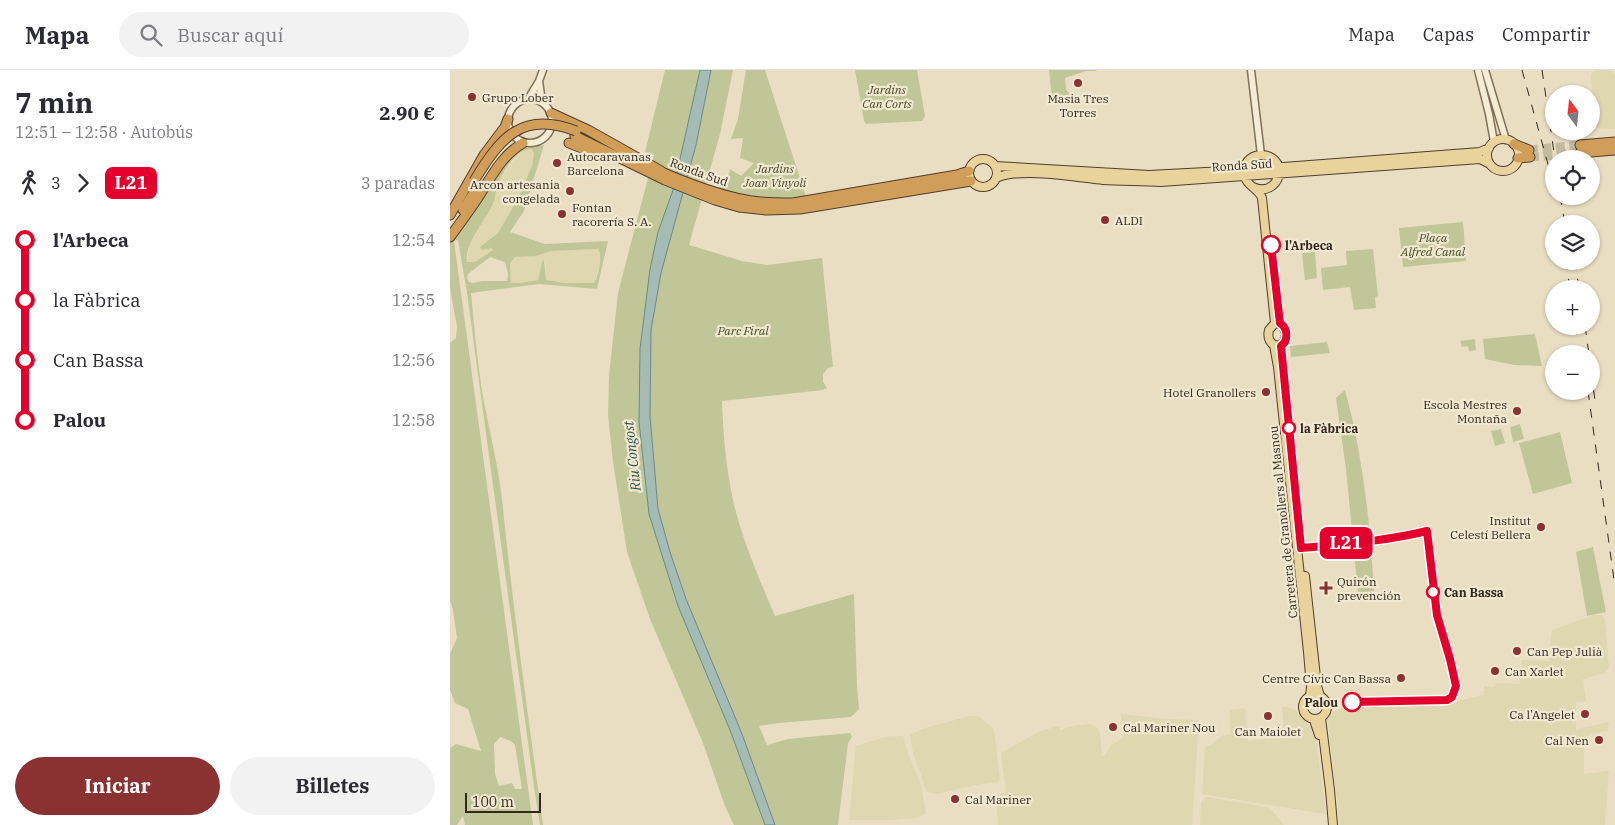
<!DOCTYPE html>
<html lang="es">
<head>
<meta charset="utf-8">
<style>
	body { margin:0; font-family:"IBM Plex Serif",serif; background:#f2f2f3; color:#2b2b33; height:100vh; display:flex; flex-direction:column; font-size:19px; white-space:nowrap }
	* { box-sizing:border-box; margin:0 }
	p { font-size:16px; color:#7c7c81 }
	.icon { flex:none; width:28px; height:28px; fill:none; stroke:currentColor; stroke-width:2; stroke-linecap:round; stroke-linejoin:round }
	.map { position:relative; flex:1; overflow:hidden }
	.panel { display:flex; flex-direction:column; background:#fff; width:450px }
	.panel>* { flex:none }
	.badge { padding:0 10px; border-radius:8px; font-size:18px; line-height:32px }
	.needle { width:32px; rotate:345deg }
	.controls { position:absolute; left:1095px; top:15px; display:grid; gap:10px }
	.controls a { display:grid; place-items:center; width:55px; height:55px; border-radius:50%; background:#fff; box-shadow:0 1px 4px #0004; font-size:25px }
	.scale { position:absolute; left:15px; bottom:12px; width:76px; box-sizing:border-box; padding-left:5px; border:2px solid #32281e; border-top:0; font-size:14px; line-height:18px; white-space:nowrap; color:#32281e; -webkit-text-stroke:4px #f1e8d1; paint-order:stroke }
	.map>.badge { position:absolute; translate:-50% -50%; box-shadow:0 0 0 2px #fff }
	.legs { display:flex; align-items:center; gap:8px; height:55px; padding:0 15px; font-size:16px }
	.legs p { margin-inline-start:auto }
	.headline { display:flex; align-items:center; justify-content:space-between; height:85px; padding:0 15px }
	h1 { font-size:28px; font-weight:700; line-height:38px }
	.button { display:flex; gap:10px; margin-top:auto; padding:10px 15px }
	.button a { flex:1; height:58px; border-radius:30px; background:#8a3131; color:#fff; font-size:20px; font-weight:700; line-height:58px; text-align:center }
	.button a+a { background:#f2f2f3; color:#2b2b33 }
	ul { padding:0 15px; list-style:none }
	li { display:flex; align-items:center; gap:18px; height:60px; font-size:19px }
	li i { display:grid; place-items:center; width:8px; height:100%; margin:0 6px; background:currentColor }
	li i::after { content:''; width:12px; height:12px; margin:-6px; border:4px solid; border-radius:50%; background:#fff }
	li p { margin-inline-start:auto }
	li:first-child i { background:linear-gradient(#0000 50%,currentColor 0) }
	li:last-child i { background:linear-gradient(currentColor 50%,#0000 0) }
	header { display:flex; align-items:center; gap:30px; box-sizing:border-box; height:70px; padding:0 25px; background:#fff; border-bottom:1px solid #e1e1e2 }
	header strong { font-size:24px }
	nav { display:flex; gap:28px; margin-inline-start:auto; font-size:18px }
	.search { width:350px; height:45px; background:#f2f2f3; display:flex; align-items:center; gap:12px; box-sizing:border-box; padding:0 18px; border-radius:28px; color:#7c7c81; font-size:19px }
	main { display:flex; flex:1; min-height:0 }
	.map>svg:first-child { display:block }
	.farmland { fill:#ded7b0 }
	.green { fill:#c0c697; fill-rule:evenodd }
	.water { fill:#a4bcb5; stroke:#6c8982 }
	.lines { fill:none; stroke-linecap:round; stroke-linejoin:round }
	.highway-tunnel { stroke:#c4baa1; stroke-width:9; stroke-dasharray:9 4.5; stroke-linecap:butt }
	.minor-casing { stroke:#81705b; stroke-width:9 }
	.major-casing { stroke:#4f3e2f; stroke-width:10 }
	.highway-casing { stroke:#4f3e2f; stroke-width:11 }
	.minor { stroke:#f5ecd4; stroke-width:6 }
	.major { stroke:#e9d39c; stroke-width:8 }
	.highway { stroke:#d19e5a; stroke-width:9 }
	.rail { stroke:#32281e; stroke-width:1; stroke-dasharray:9 9; stroke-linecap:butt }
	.highway-bridge-casing { stroke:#4f3e2f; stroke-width:11; stroke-linecap:butt }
	.highway-bridge { stroke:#d19e5a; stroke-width:9 }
	.line-1-casing { stroke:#fff; stroke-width:11 }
	.line-1 { stroke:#e4002c; stroke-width:8 }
	.poi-dot { fill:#8a3131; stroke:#f1e8d1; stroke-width:2 }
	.stop-1-dot { fill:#fff; stroke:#e4002c; stroke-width:2.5 }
	.labels { text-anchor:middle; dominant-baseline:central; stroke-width:4.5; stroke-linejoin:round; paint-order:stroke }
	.park-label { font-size:12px; font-style:italic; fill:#424d26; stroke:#f1e8d1 }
	.poi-label { font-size:12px; fill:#32281e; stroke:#f1e8d1; text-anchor:start }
	.street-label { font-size:12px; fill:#32281e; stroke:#f1e8d1 }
	.stop-label { font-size:12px; font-weight:bold; fill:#32281e; stroke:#f1e8d1; text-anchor:start }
	.water-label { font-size:14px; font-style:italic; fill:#2e514f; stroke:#f1e8d1 }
</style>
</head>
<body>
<header>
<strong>Mapa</strong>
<div class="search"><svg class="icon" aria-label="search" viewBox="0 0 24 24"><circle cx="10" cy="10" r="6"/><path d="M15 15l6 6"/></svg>Buscar aquí</div>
<nav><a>Mapa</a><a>Capas</a><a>Compartir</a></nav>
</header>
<main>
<section class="panel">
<div class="headline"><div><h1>7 min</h1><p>12:51 – 12:58 · Autobús</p></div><b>2.90 €</b></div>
<div class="legs"><svg class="icon" aria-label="walk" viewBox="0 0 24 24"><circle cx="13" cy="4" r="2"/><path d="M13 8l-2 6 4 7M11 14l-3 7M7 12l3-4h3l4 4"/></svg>3<svg class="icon" aria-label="forward" viewBox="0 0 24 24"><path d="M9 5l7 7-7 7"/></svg><b class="badge" style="background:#e4002c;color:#fff">L21</b><p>3 paradas</p></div>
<ul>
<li><i style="color:#e4002c"></i><b>l'Arbeca</b><p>12:54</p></li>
<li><i style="color:#e4002c"></i><span>la Fàbrica</span><p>12:55</p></li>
<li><i style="color:#e4002c"></i><span>Can Bassa</span><p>12:56</p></li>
<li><i style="color:#e4002c"></i><b>Palou</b><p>12:58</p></li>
</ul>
<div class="button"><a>Iniciar</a><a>Billetes</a></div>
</section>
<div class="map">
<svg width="1165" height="755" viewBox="0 0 1165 755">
	<rect width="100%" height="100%" fill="#e9dec2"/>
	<!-- farmland -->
	<path class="farmland" d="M 1146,0 L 1161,0 L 1165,4 L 1165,59 L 1143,58 L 1144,38 L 1141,8 L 1141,4 Z
		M 82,79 L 84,84 L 82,96 L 66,132 L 48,163 L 30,177 L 42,178 L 43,180 L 25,192 L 17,192 L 19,176 L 43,133 L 48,112 L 67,86 L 76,80 Z
		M 148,179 L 149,180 L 151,192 L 144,213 L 115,213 L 96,210 L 96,191 L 92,192 L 88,210 L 75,213 L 61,213 L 60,193 L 65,187 L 86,186 L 101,181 Z
		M 1144,545 L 1151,545 L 1155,548 L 1159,598 L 1155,603 L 1133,609 L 1136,631 L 1126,632 L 1126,659 L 1159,652 L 1158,661 L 1140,664 L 1136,668 L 1134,675 L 1134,704 L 1159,701 L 1155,755 L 890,755 L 878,653 L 879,648 L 884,641 L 895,637 L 982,636 L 1004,634 L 1011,630 L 1034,625 L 1034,616 L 1045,617 L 1046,613 L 1070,614 L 1072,590 L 1099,591 L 1102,560 Z
		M 832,636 L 845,639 L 851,648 L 863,658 L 865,662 L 876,744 L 752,724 L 755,677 L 761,675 L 771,666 L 780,665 L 780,640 L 795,638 L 798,671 L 834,667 Z
		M 671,644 L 715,649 L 747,650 L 749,651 L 742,755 L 548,755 L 546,725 L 556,722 L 551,683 L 588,662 L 609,656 L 610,660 L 623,656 L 640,654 L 644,655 L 648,659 L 650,664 L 652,686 L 655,686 L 661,675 L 673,668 Z
		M 520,646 L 528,646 L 544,659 L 550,710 L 548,712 L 525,715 L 487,724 L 477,722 L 463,683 L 460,665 L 475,658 Z
		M 453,666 L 458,683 L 471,715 L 476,744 L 466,748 L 440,750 L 399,750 L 406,676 L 435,667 Z
		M 758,727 L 820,738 L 834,755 L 750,755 L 751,732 L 755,728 Z"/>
	<!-- green -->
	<path class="green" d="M 215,0 L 250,0 L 223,120 L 208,162 L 200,199 L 190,279 L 189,352 L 199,444 L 228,536 L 280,660 L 315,755 L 284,755 L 275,736 L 253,673 L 200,549 L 177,482 L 163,392 L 158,345 L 159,306 L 168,223 L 204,85 L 195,82 Z
		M 261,0 L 283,0 L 270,64 L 239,175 L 292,191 L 317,195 L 372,188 L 383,297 L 378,298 L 373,304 L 373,312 L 377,318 L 373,320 L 272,331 C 273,364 276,397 283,430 C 292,470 309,508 325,546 L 404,524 L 407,616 L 409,639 L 401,647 L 329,653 L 309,656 L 317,675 L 338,669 L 400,663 L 402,667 L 398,673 L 388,755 L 325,755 L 292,664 L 236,529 L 220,482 L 208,439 L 200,346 L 201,260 L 211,203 L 246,75 Z
		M 296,0 L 315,0 L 356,127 C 321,129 302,127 269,119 L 271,110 L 277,111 L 280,99 L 291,106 L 304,93 L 290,88 L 293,68 L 281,69 L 288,49 Z
		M 405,0 L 467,0 L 475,46 L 472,51 L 416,54 L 414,51 Z
		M 599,0 L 646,0 L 647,1 L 636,1 L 615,8 L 616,19 L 620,25 L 602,27 Z
		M 94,75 L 74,141 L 60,162 L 95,174 L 158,171 L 147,219 L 89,214 L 21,223 C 24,255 27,289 32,321 C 38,356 48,393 52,429 C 63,538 78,646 93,755 L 90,755 L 84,717 L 17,223 L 8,170 L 4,171 L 83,755 L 15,755 L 13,746 L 7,755 L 0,755 L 0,678 L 6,674 L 31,681 L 18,639 L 5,633 L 0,620 L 0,584 L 7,568 L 3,540 L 0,530 L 0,273 L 6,268 L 7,257 L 0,218 L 0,171 L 16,152 L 43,112 L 68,79 ZM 82,79 L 84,84 L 82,96 L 66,132 L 48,163 L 30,177 L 32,180 L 42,178 L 43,180 L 25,192 L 17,192 C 14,173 36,151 43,133 C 46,127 45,120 48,114 C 53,101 66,79 82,79 ZM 148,179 L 149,180 C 152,190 149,204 144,213 L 115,213 L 96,210 L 94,189 L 92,192 L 88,210 L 71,213 L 61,213 L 60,193 L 65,187 L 86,186 L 101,181 ZM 40,187 L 55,192 L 58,204 L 57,211 L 32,211 L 23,213 L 19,212 L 17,208 L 18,204 ZM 50,667 L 61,671 L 65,675 L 72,719 L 65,719 L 62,713 L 49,716 L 45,704 L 44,674 Z
		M 1013,152 L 1016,191 L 953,197 L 949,158 Z
		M 923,179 L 928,226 L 925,227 L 926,238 L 904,240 L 900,217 L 873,220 L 871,198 L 897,195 L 896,181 Z
		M 865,182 L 867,208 L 855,210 L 852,183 Z
		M 1085,264 L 1092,296 L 1064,295 L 1035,289 L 1033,269 Z
		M 1025,269 L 1026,280 L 1019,281 L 1018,276 L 1012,277 L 1010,271 Z
		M 877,272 L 880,283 L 841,287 L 840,276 Z
		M 895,320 C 913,386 920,452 924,521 L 908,523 L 896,399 L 886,328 Z
		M 1070,354 L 1074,369 L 1063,372 L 1060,357 Z
		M 1051,359 L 1055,373 L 1045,376 L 1041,361 Z
		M 1110,362 L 1122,413 L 1083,424 L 1069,373 Z
		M 1143,477 L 1156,542 L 1137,546 L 1126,482 Z"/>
	<!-- water -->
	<path class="water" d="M 250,0 L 261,0 L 246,75 L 211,203 L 201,260 L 200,346 L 208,439 L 220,482 L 236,529 L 292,664 L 325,755 L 315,755 L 280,660 L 228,536 L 199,444 L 189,352 L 190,279 L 200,199 L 208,162 L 223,120 Z"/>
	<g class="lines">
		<!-- highway-tunnel -->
		<path class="highway-tunnel" d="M 1079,80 L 1130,75
			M 1080,87 L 1130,83"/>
		<defs>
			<path id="minor" d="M 801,0 L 811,85
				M 1028,0 L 1039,44 L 1044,72
				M 1035,0 L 1056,70
				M 89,11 L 92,32
				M58 51a22 22 0 1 1 44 0a22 22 0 1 1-44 0Z
				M 78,29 L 89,11 L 93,0"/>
			<path id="major" d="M1037 85a16 16 0 1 1 32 0a16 16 0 1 1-32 0Z
				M519 103a14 14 0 1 1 28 0a14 14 0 1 1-28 0Z
				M 545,96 L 699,105 L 794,100 L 1030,82 L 1039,78
				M 546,108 C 570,97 626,107 653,110 C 672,111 692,111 711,112 L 1030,89 L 1040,94
				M 803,117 C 818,124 831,113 829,97 C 820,75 788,86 795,107 C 797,116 809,119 812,128 L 825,253
				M 825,253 L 832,254 L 836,263 L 835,272 L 828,276 C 820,275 817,268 819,260 Z
				M 824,275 L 828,297 L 858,582 L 861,617 L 860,626
				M 831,276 L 834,304
				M 855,506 L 867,616 L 870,626
				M853 637a12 12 0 1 1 24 0a12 12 0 1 1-24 0Z
				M 871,648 L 880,720 L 883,755
				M 864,650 L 869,665"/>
			<path id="highway" d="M 101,43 L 138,60 L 211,101
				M 125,66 L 215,110 L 265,130 L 289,137 L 316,140 L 350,139 L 521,111
				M 119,73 L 152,86
				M 1064,74 L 1079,80
				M 1130,75 L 1165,72
				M 1130,83 L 1165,80
				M 1068,88 L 1080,87
				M 205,99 C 234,112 265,124 296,130 C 311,133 327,133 343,133 L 507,105 L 519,101
				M 13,140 L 28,116
				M 0,145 L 34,85 L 55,57 L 58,49
				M 0,167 C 10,153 20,140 29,126 C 42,106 52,85 73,73"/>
		</defs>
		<!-- minor casing -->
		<use href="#minor" class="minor-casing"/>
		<!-- major casing -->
		<use href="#major" class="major-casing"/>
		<!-- highway casing -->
		<use href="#highway" class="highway-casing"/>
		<!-- minor -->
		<use href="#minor" class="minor"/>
		<!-- major -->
		<use href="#major" class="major"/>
		<!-- highway -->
		<use href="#highway" class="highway"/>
		<!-- rail -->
		<path class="rail" d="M 1072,0 L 1104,116
			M 1092,0 L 1105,89
			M 1110,126 L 1115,154
			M 1116,191 L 1120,219
			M 1125,191 L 1129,219
			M 1125,256 L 1127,266
			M 1135,256 L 1139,284
			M 1141,302 L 1145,330
			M 1138,321 L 1165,517"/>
		<defs>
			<path id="highway-bridge" d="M 24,111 C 50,68 72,40 126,61"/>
		</defs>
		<!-- highway-bridge casing -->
		<use href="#highway-bridge" class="highway-bridge-casing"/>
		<!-- highway-bridge -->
		<use href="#highway-bridge" class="highway-bridge"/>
	</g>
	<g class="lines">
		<defs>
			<path id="line-1" d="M 821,175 L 830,253 C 836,257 838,264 835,272 L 831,276 L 851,478 C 894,474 936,471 977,461 L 987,545 L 1000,589 L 1006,616 L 1002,627 L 997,630 L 902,632"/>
		</defs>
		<!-- line-1 casing -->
		<use href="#line-1" class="line-1-casing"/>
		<!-- line-1 -->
		<use href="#line-1" class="line-1"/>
	</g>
	<!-- markers -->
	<g class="poi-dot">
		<circle cx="628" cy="13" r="5"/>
		<circle cx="22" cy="27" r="5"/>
		<circle cx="107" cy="93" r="5"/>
		<circle cx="120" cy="121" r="5"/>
		<circle cx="112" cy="144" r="5"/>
		<circle cx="655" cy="150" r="5"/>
		<circle cx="816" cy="322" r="5"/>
		<circle cx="1067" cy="341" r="5"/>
		<circle cx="1091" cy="457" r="5"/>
		<path d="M873.5 510.5h5v5h5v5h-5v5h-5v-5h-5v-5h5z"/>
		<circle cx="1067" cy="581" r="5"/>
		<circle cx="1045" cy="601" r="5"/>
		<circle cx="951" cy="608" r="5"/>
		<circle cx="1135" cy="644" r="5"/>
		<circle cx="818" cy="646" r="5"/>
		<circle cx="663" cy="657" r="5"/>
		<circle cx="1149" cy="670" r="5"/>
		<circle cx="505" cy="729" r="5"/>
	</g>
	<g class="stop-1-dot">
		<circle cx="821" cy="175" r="9"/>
		<circle cx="839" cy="358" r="6"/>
		<circle cx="983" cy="522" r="6"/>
		<circle cx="902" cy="632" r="9"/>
	</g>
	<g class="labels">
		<!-- park labels -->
		<g class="park-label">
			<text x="437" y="19">Jardins<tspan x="437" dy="14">Can Corts</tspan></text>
			<text x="325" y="98">Jardins<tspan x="325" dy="14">Joan Vinyoli</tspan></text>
			<text x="983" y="167">Plaça<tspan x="983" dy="14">Alfred Canal</tspan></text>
			<text x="293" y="260">Parc Firal</text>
		</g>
		<!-- poi labels -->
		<g class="poi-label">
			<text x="32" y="27">Grupo Lober</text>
			<text x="628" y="28" text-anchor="middle">Masia Tres<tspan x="628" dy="14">Torres</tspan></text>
			<text x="117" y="86">Autocaravanas<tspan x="117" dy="14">Barcelona</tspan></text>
			<text x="110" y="114" text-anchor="end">Arcon artesania<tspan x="110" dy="14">congelada</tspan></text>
			<text x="122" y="137">Fontan<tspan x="122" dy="14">racorería S. A.</tspan></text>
			<text x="665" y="150">ALDI</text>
			<text x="806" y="322" text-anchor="end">Hotel Granollers</text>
			<text x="1057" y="334" text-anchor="end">Escola Mestres<tspan x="1057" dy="14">Montaña</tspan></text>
			<text x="1081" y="450" text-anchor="end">Institut<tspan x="1081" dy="14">Celestí Bellera</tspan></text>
			<text x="887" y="511">Quirón<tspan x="887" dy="14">prevención</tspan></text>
			<text x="1077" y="581">Can Pep Julià</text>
			<text x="1055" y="601">Can Xarlet</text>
			<text x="941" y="608" text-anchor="end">Centre Cívic Can Bassa</text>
			<text x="1125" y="644" text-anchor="end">Ca l'Angelet</text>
			<text x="673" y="657">Cal Mariner Nou</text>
			<text x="818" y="661" text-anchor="middle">Can Maiolet</text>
			<text x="1139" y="670" text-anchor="end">Cal Nen</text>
			<text x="515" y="729">Cal Mariner</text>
		</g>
		<!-- street labels -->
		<g class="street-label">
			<text transform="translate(792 95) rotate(-4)">Ronda Sud</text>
			<text transform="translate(249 102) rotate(20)">Ronda Sud</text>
			<text transform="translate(833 452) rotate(-96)">Carretera de Granollers al Masnou</text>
		</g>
		<!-- stop labels -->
		<g class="stop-label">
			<text x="835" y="175">l'Arbeca</text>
			<text x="850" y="358">la Fàbrica</text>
			<text x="994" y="522">Can Bassa</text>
			<text x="888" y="632" text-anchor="end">Palou</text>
		</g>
		<!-- water labels -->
		<g class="water-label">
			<text transform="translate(182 386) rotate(-96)">Riu Congost</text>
		</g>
	</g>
</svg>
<div class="controls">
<a><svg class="needle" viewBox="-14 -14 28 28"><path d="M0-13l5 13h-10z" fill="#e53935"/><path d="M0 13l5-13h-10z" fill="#7c7c81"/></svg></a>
<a><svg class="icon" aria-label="locate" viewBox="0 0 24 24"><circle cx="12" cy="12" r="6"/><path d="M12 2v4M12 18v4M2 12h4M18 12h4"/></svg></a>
<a><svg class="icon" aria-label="layers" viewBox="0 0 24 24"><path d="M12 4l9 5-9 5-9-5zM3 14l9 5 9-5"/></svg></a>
<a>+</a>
<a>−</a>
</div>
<div class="scale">100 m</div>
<b class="badge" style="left:896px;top:473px;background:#e4002c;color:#fff">L21</b>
</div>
</main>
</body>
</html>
